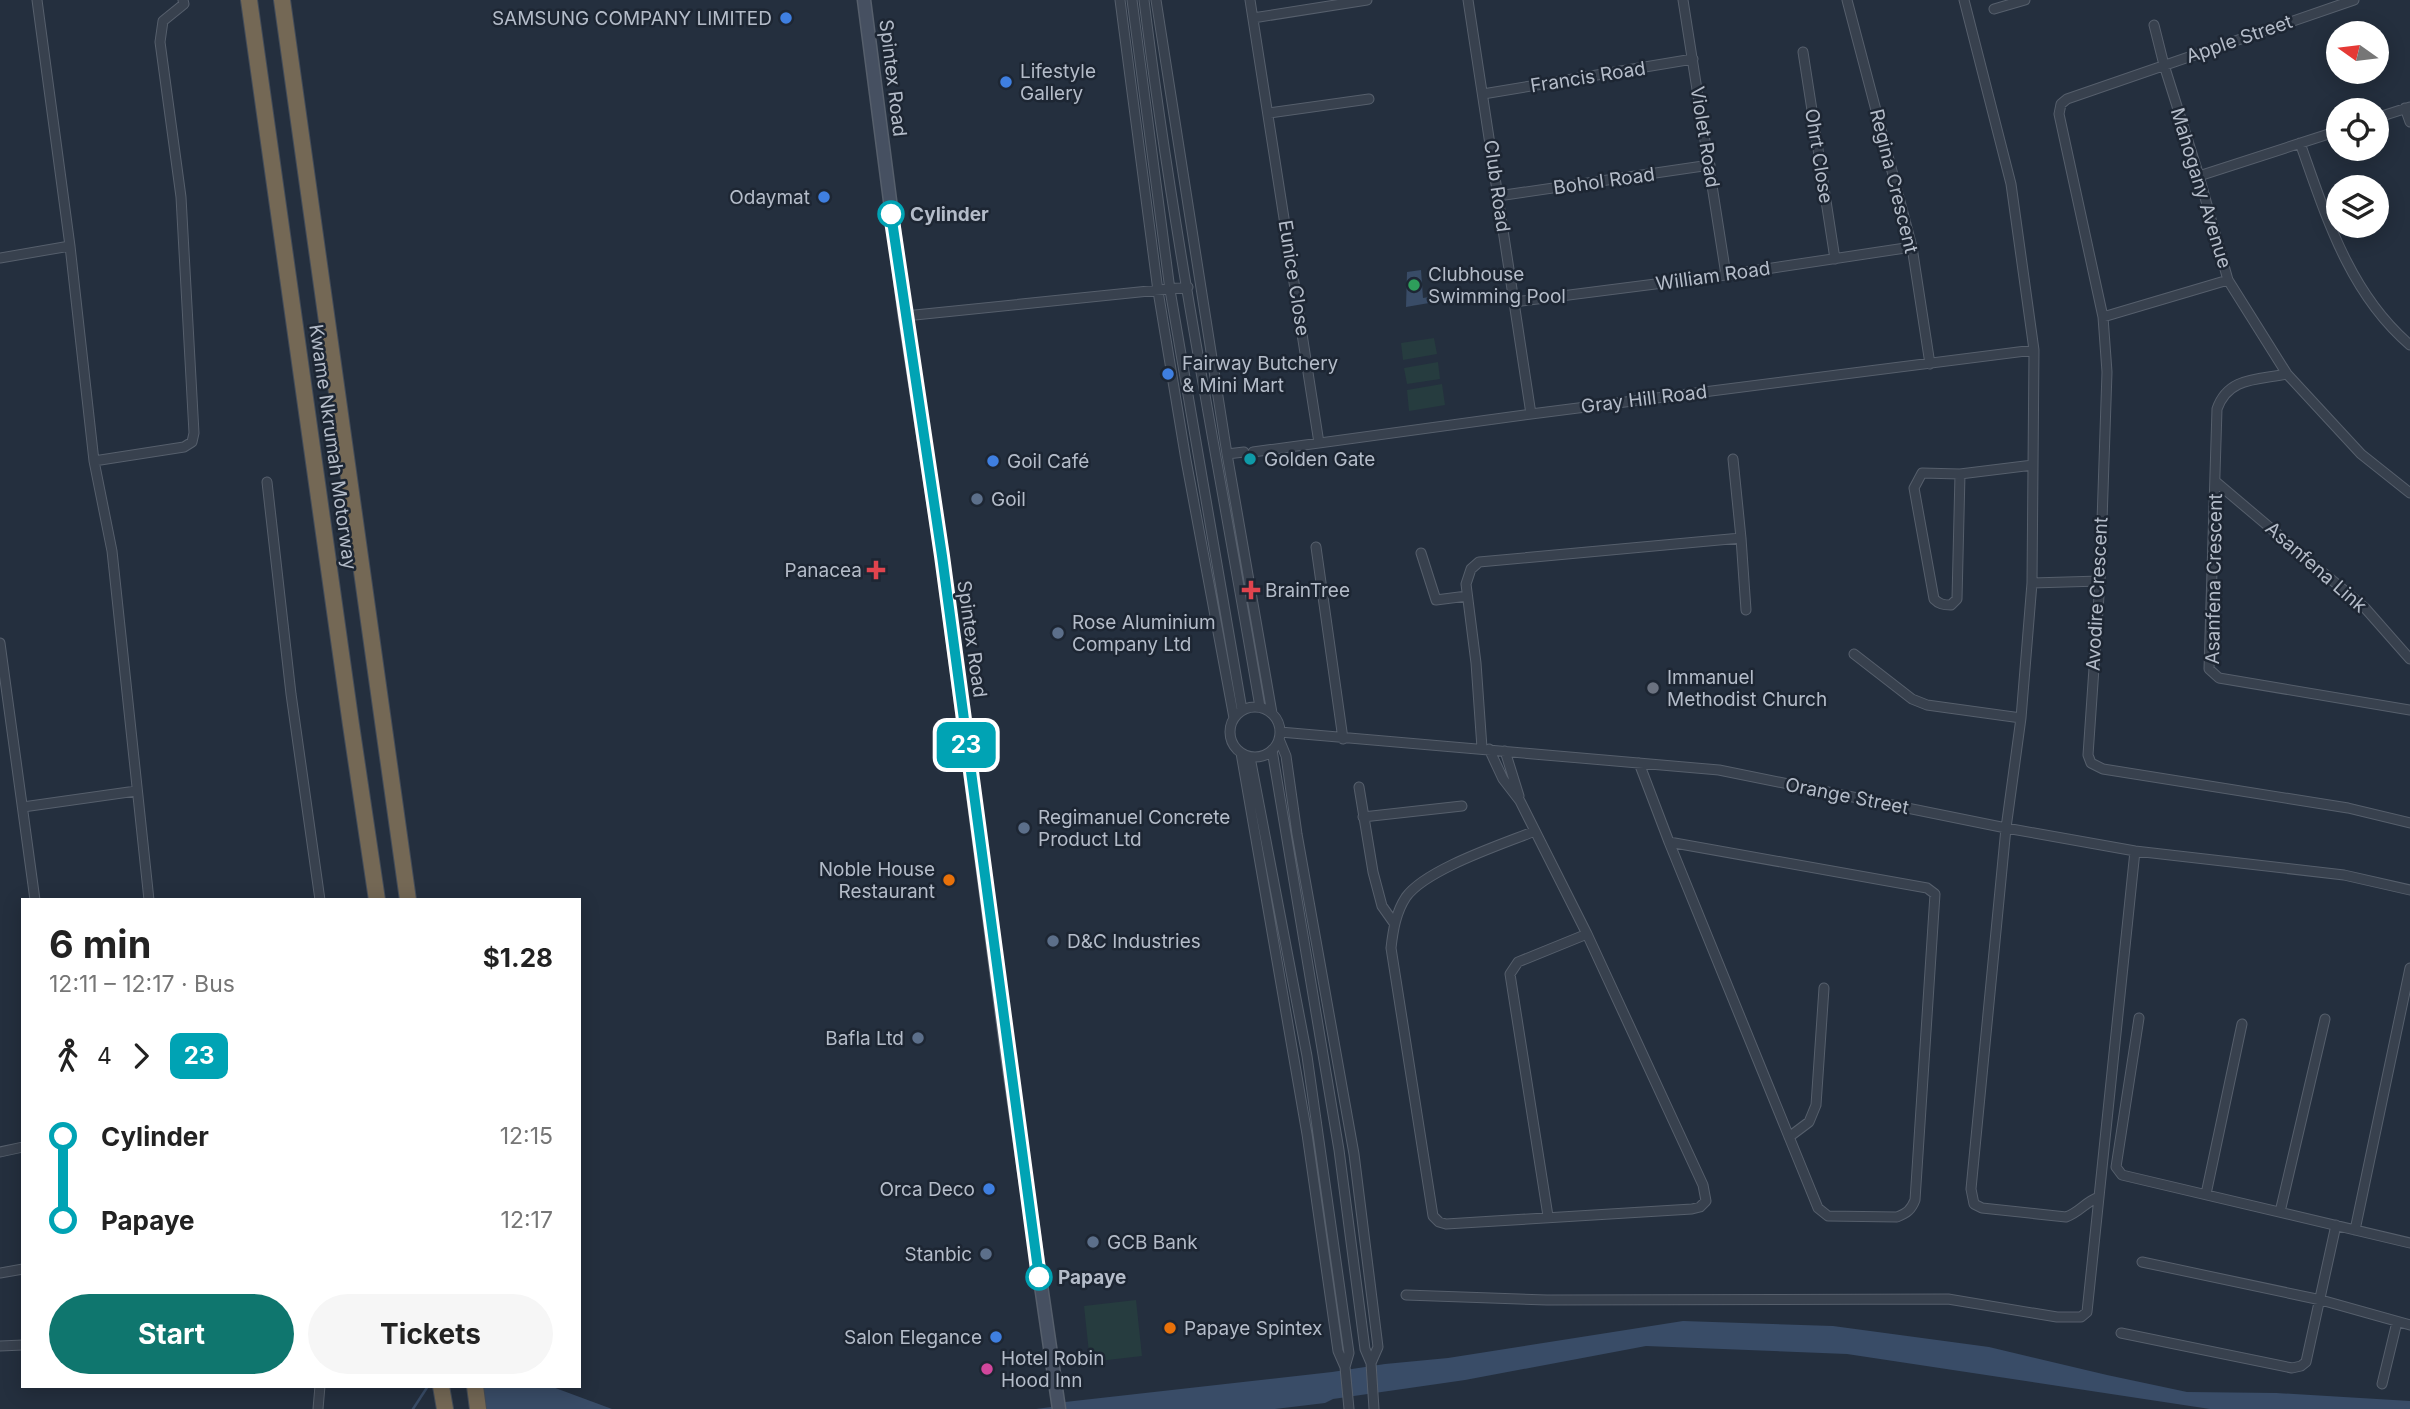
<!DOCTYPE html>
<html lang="en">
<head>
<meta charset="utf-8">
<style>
	body { margin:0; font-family:Inter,sans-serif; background:#f6f6f6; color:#222; height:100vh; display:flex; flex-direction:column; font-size:26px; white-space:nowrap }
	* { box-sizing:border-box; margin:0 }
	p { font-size:23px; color:#767676 }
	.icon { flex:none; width:38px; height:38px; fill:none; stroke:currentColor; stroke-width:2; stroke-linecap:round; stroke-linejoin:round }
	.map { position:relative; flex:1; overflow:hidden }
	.drawer { position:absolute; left:21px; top:898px; width:560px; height:490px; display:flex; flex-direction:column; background:#fff; border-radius:0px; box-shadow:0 4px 18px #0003 }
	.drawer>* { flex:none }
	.badge { padding:0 14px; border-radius:10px; font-size:24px; line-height:46px }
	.needle { width:46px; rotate:284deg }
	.tools { position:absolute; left:2326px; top:21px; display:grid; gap:14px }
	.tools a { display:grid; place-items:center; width:63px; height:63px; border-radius:50%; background:#fff; box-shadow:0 4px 18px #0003; font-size:35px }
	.map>.badge { position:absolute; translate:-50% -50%; box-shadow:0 0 0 4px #fff }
	.legs { display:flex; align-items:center; gap:10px; height:77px; padding:0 28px; font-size:23px }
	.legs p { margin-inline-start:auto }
	.overview { display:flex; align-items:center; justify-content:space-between; height:119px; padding:0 28px }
	h1 { font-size:38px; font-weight:700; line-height:52px }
	.cta { display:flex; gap:14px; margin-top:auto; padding:14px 28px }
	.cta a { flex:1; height:80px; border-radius:42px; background:#0f766e; color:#fff; font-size:28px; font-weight:700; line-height:80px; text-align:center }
	.cta a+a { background:#f6f6f6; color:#222 }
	ul { padding:0 28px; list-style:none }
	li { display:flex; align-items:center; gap:24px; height:84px; font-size:26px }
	li i { display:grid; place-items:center; width:10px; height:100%; margin:0 9px; background:currentColor }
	li i::after { content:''; width:18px; height:18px; margin:-9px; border:5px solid; border-radius:50%; background:#fff }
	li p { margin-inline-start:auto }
	li:first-child i { background:linear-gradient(#0000 50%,currentColor 0) }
	li:last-child i { background:linear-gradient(currentColor 50%,#0000 0) }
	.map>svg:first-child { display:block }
	.green { fill:#263c3f }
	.water { fill:#394c67 }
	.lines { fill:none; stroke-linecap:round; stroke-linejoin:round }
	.stream { stroke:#394c67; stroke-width:2.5 }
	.street-casing { stroke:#565f6c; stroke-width:11 }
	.secondary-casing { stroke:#565f6c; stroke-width:15 }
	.highway-casing { stroke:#434c59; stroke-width:18 }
	.street { stroke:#38414e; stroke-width:9 }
	.secondary { stroke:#465061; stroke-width:12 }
	.highway { stroke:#746855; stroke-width:16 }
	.line-1-casing { stroke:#fff; stroke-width:16 }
	.line-1 { stroke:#00a3b4; stroke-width:10 }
	.shop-dot { fill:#3f7fe0; stroke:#1d2633; stroke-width:2.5 }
	.stop-1-dot { fill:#fff; stroke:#00a3b4; stroke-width:3.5 }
	.leisure-dot { fill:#2e9e5b; stroke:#1d2633; stroke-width:2.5 }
	.culture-dot { fill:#0f9aa8; stroke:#1d2633; stroke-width:2.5 }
	.service-dot { fill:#5c6f8a; stroke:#1d2633; stroke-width:2.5 }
	.health-dot { fill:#e0444e; stroke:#1d2633; stroke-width:2.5 }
	.worship-dot { fill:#6b7280; stroke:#1d2633; stroke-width:2.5 }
	.food-dot { fill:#e8710a; stroke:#1d2633; stroke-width:2.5 }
	.hotel-dot { fill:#d1479c; stroke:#1d2633; stroke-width:2.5 }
	.labels { text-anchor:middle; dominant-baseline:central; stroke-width:5; stroke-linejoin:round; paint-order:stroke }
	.poi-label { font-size:19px; fill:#b4bcc9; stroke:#1d2633; text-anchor:start }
	.street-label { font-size:19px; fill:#b4bcc9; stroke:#1d2633 }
	.stop-label { font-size:19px; font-weight:bold; fill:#b4bcc9; stroke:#1d2633; text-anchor:start }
</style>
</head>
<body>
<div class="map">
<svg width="2410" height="1409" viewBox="0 0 2410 1409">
	<rect width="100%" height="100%" fill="#242f3e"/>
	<!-- green -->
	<path class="green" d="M 1434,338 L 1437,354 L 1403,360 L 1401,343 Z
		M 1438,362 L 1440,379 L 1407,384 L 1404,368 Z
		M 1442,384 L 1445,405 L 1409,411 L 1407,390 Z
		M 1136,1300 L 1142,1356 L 1090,1362 L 1084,1306 Z"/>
	<!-- water -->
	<path class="water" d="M 1421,270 L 1423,298 L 1429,297 L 1429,303 L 1406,307 L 1407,272 Z
		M 1683,1321 L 1833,1326 L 1989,1347 L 2107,1375 L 2187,1392 L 2276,1393 L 2410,1401 L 2410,1409 L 2210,1409 L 1847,1354 L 1646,1346 L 1465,1380 L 1333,1399 L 1325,1403 L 1275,1409 L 1036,1409 L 1051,1407 L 1065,1402 L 1332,1372 L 1385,1364 L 1448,1358 Z
		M 481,1386 L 550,1386 L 612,1409 L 485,1409 Z"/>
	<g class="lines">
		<!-- stream -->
		<path class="stream" d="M 413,1409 L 428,1386"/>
		<defs>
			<path id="street" d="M 37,0 L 70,246 L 94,461 L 112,551 L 149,900
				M 1120,0 L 1158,291 L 1186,460 L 1234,718
				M 1132,0 L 1170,290 L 1242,710
				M 1144,0 C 1173,237 1220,472 1260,707
				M 1156,0 L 1227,454 L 1272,713
				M 1250,0 L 1319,443
				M 1468,0 L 1531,414
				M 1683,0 L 1726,275
				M 1847,0 L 1912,247 L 1930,364
				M 1964,0 L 2011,184 L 2034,350 L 2032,583 L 2021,718 L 2006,828 L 1971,1189 L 1974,1204 L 1982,1208 L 2066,1217 C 2080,1212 2085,1202 2099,1197 L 2135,851
				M 2354,0 L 2067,99 L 2061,104 L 2059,114 L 2103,317 L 2107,372 L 2100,581 L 2088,755 L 2091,763 L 2103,769 L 2348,808 L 2410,823
				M 1994,9 L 2025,0
				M 1253,18 L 1367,0
				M 2154,25 L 2164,65 L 2199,176 L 2228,280 L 2287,374 L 2361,454 L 2410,493
				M 1803,52 L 1835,259
				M 1483,94 L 1693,59
				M 2405,108 L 2410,122
				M 1269,113 L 1369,99
				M 2376,118 L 2410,107
				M 2300,143 C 2326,216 2349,293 2410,345
				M 2199,176 L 2338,131
				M 1498,196 L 1710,165
				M 0,258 L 70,246
				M 1514,302 L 1726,275 L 1912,247
				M 905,316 L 1188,287
				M 2103,317 L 2228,280
				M 2287,374 C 2257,380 2228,377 2217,409 L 2209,669 L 2219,678 L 2410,710
				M 1253,452 L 1531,414 L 2034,350
				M 1227,454 L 1244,452
				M 94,461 L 184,447 L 192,442 L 194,433 L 181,197 L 160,42 L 163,21 L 184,4 L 183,0
				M 1960,474 L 1922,473 L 1914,488 L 1934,599 C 1939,604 1943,605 1951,605 L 1957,599 L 1960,474 L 2033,465
				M 267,482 L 291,694 L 320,900
				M 2216,482 L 2365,608 L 2410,659
				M 1741,538 L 1746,610
				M 1316,547 L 1343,739
				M 1421,553 L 1436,600 L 1467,596
				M 2032,583 L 2100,581
				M 0,643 L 35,900
				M 1854,654 L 1912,699 L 1927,705 L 2021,718
				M1230 732a25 25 0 1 1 50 0a25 25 0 1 1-50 0Z
				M 1280,732 L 1719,770 L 2006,828 L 2135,851 L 2344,875 L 2410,890
				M 1279,739 L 1286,756 L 1297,834 L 1354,1154 L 1378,1347 L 1371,1363
				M 1482,748 L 1476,663 L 1466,584 L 1471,569 L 1479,562 L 1741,538 L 1733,459
				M 1489,749 L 1503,779 L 1520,801 L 1587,934 L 1703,1185 L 1706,1201 L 1700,1207 L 1692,1209 L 1446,1224 L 1439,1222 L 1433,1216 L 1391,948 C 1393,930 1396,912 1406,897 C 1426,869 1503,844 1535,831
				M 1272,750 L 1339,1150 L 1365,1349 L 1371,1363 L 1374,1409
				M 1505,751 L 1519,796
				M 1241,753 L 1307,1134 L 1338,1351 L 1345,1367 L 1349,1409
				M 1250,757 L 1307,1056 L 1349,1353 L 1345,1367
				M 1639,763 L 1669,842 L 1818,1208 L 1828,1216 L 1897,1217 C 1907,1213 1911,1210 1915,1200 L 1935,894 L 1927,888 L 1669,842
				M 1359,787 L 1373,872 L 1382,906 L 1394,923
				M 23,807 L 136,791
				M 1363,817 L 1462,806
				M 2139,1018 L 2116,1167 L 2122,1175 L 2410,1243
				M 1789,1137 L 1809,1122 L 1816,1105 L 1824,988
				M 0,1152 L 23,1147
				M 2206,1194 L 2242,1024
				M 2280,1212 L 2325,1019
				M 1548,1216 L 1510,974 L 1518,962 L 1587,934
				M 2355,1230 L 2410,968
				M 2142,1262 L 2321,1300 L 2410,1325
				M 0,1273 L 23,1269
				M 1406,1295 L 1547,1300 L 1948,1299 L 2057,1317 L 2081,1317 L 2087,1312 L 2099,1197
				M 2121,1333 L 2292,1368 L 2301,1366 L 2306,1362 L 2336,1225
				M 0,1346 L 23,1345
				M 2382,1384 L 2397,1322
				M 318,1409 L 320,1386"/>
			<path id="secondary" d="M 864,0 L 905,316 L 942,556 L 1008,1059 L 1059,1409"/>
			<path id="highway" d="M 249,0 L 351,725 L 377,900
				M 282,0 L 408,900
				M 441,1386 L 445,1409
				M 475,1386 L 478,1409"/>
		</defs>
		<!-- street casing -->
		<use href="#street" class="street-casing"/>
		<!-- secondary casing -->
		<use href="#secondary" class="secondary-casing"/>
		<!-- highway casing -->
		<use href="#highway" class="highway-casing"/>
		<!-- street -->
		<use href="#street" class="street"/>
		<!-- secondary -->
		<use href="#secondary" class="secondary"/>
		<!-- highway -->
		<use href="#highway" class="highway"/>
	</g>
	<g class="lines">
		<defs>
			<path id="line-1" d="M 891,214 L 942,556 L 1039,1277"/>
		</defs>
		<!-- line-1 casing -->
		<use href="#line-1" class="line-1-casing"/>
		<!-- line-1 -->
		<use href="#line-1" class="line-1"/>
	</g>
	<!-- markers -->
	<g class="shop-dot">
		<circle cx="786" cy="18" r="7"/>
		<circle cx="1006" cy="82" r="7"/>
		<circle cx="824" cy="197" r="7"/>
		<circle cx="1168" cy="374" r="7"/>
		<circle cx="993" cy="461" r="7"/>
		<circle cx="989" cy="1189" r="7"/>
		<circle cx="996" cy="1337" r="7"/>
	</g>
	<g class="stop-1-dot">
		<circle cx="891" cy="214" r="12"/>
		<circle cx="1039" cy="1277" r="12"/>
	</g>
	<circle class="leisure-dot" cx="1414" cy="285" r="7"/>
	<circle class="culture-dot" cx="1250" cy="459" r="7"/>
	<g class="service-dot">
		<circle cx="977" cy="499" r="7"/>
		<circle cx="1058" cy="633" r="7"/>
		<circle cx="1024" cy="828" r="7"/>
		<circle cx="1053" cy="941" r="7"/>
		<circle cx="918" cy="1038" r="7"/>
		<circle cx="1093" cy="1242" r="7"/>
		<circle cx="986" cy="1254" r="7"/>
	</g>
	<g class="health-dot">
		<path d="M872.5 559.5h7v7h7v7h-7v7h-7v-7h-7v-7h7z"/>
		<path d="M1247.5 579.5h7v7h7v7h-7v7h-7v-7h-7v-7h7z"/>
	</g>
	<circle class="worship-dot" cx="1653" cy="688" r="7"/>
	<g class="food-dot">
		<circle cx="949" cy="880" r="7"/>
		<circle cx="1170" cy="1328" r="7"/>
	</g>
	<circle class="hotel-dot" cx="987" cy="1369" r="7"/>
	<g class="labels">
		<!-- poi labels -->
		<g class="poi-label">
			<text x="772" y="18" text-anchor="end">SAMSUNG COMPANY LIMITED</text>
			<text x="1020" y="71">Lifestyle<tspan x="1020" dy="22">Gallery</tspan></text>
			<text x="810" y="197" text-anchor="end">Odaymat</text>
			<text x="1428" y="274">Clubhouse<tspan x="1428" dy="22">Swimming Pool</tspan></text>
			<text x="1182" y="363">Fairway Butchery<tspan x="1182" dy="22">&amp; Mini Mart</tspan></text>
			<text x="1264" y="459">Golden Gate</text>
			<text x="1007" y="461">Goil Café</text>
			<text x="991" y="499">Goil</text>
			<text x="862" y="570" text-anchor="end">Panacea</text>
			<text x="1265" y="590">BrainTree</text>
			<text x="1072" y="622">Rose Aluminium<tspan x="1072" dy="22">Company Ltd</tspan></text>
			<text x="1667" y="677">Immanuel<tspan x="1667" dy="22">Methodist Church</tspan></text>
			<text x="1038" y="817">Regimanuel Concrete<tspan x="1038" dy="22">Product Ltd</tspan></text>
			<text x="935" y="869" text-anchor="end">Noble House<tspan x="935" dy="22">Restaurant</tspan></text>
			<text x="1067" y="941">D&amp;C Industries</text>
			<text x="904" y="1038" text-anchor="end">Bafla Ltd</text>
			<text x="975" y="1189" text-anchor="end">Orca Deco</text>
			<text x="1107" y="1242">GCB Bank</text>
			<text x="972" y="1254" text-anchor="end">Stanbic</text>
			<text x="1184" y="1328">Papaye Spintex</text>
			<text x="982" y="1337" text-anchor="end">Salon Elegance</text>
			<text x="1001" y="1358">Hotel Robin<tspan x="1001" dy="22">Hood Inn</tspan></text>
		</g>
		<!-- street labels -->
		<g class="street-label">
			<text transform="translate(2239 39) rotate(-19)">Apple Street</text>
			<text transform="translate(1588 77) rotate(-9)">Francis Road</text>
			<text transform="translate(893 78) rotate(83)">Spintex Road</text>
			<text transform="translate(1705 137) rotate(81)">Violet Road</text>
			<text transform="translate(1819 156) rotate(81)">Ohrt Close</text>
			<text transform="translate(1604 181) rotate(-8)">Bohol Road</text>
			<text transform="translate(1894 181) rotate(76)">Regina Crescent</text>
			<text transform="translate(1497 186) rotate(82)">Club Road</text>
			<text transform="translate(2201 188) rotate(73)">Mahogany Avenue</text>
			<text transform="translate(1713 276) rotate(-8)">William Road</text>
			<text transform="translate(1294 278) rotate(81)">Eunice Close</text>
			<text transform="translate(1644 399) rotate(-7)">Gray Hill Road</text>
			<text transform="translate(333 447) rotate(82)">Kwame Nkrumah Motorway</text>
			<text transform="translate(2316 567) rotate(41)">Asanfena Link</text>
			<text transform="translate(2214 579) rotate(-89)">Asanfena Crescent</text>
			<text transform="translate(2097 594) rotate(-87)">Avodire Crescent</text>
			<text transform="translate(972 639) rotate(82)">Spintex Road</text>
			<text transform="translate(1847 796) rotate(11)">Orange Street</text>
		</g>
		<!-- stop labels -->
		<g class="stop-label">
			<text x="910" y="214">Cylinder</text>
			<text x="1058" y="1277">Papaye</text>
		</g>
	</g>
</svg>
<div class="tools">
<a><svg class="needle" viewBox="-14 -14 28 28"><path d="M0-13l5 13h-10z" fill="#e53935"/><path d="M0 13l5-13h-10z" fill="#767676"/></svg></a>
<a><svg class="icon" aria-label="locate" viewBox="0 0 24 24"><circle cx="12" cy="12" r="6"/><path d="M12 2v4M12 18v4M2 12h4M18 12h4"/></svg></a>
<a><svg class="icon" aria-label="layers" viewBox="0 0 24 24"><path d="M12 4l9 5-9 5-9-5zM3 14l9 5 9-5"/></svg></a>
</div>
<b class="badge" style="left:966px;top:745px;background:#00a3b4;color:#fff">23</b>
<section class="drawer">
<div class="overview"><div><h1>6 min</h1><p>12:11 – 12:17 · Bus</p></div><b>$1.28</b></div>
<div class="legs"><svg class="icon" aria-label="walk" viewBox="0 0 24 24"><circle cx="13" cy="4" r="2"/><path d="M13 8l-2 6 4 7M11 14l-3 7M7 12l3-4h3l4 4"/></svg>4<svg class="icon" aria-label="forward" viewBox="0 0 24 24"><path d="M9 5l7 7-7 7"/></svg><b class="badge" style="background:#00a3b4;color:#fff">23</b></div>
<ul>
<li><i style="color:#00a3b4"></i><b>Cylinder</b><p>12:15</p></li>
<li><i style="color:#00a3b4"></i><b>Papaye</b><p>12:17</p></li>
</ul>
<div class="cta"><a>Start</a><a>Tickets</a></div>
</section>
</div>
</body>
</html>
